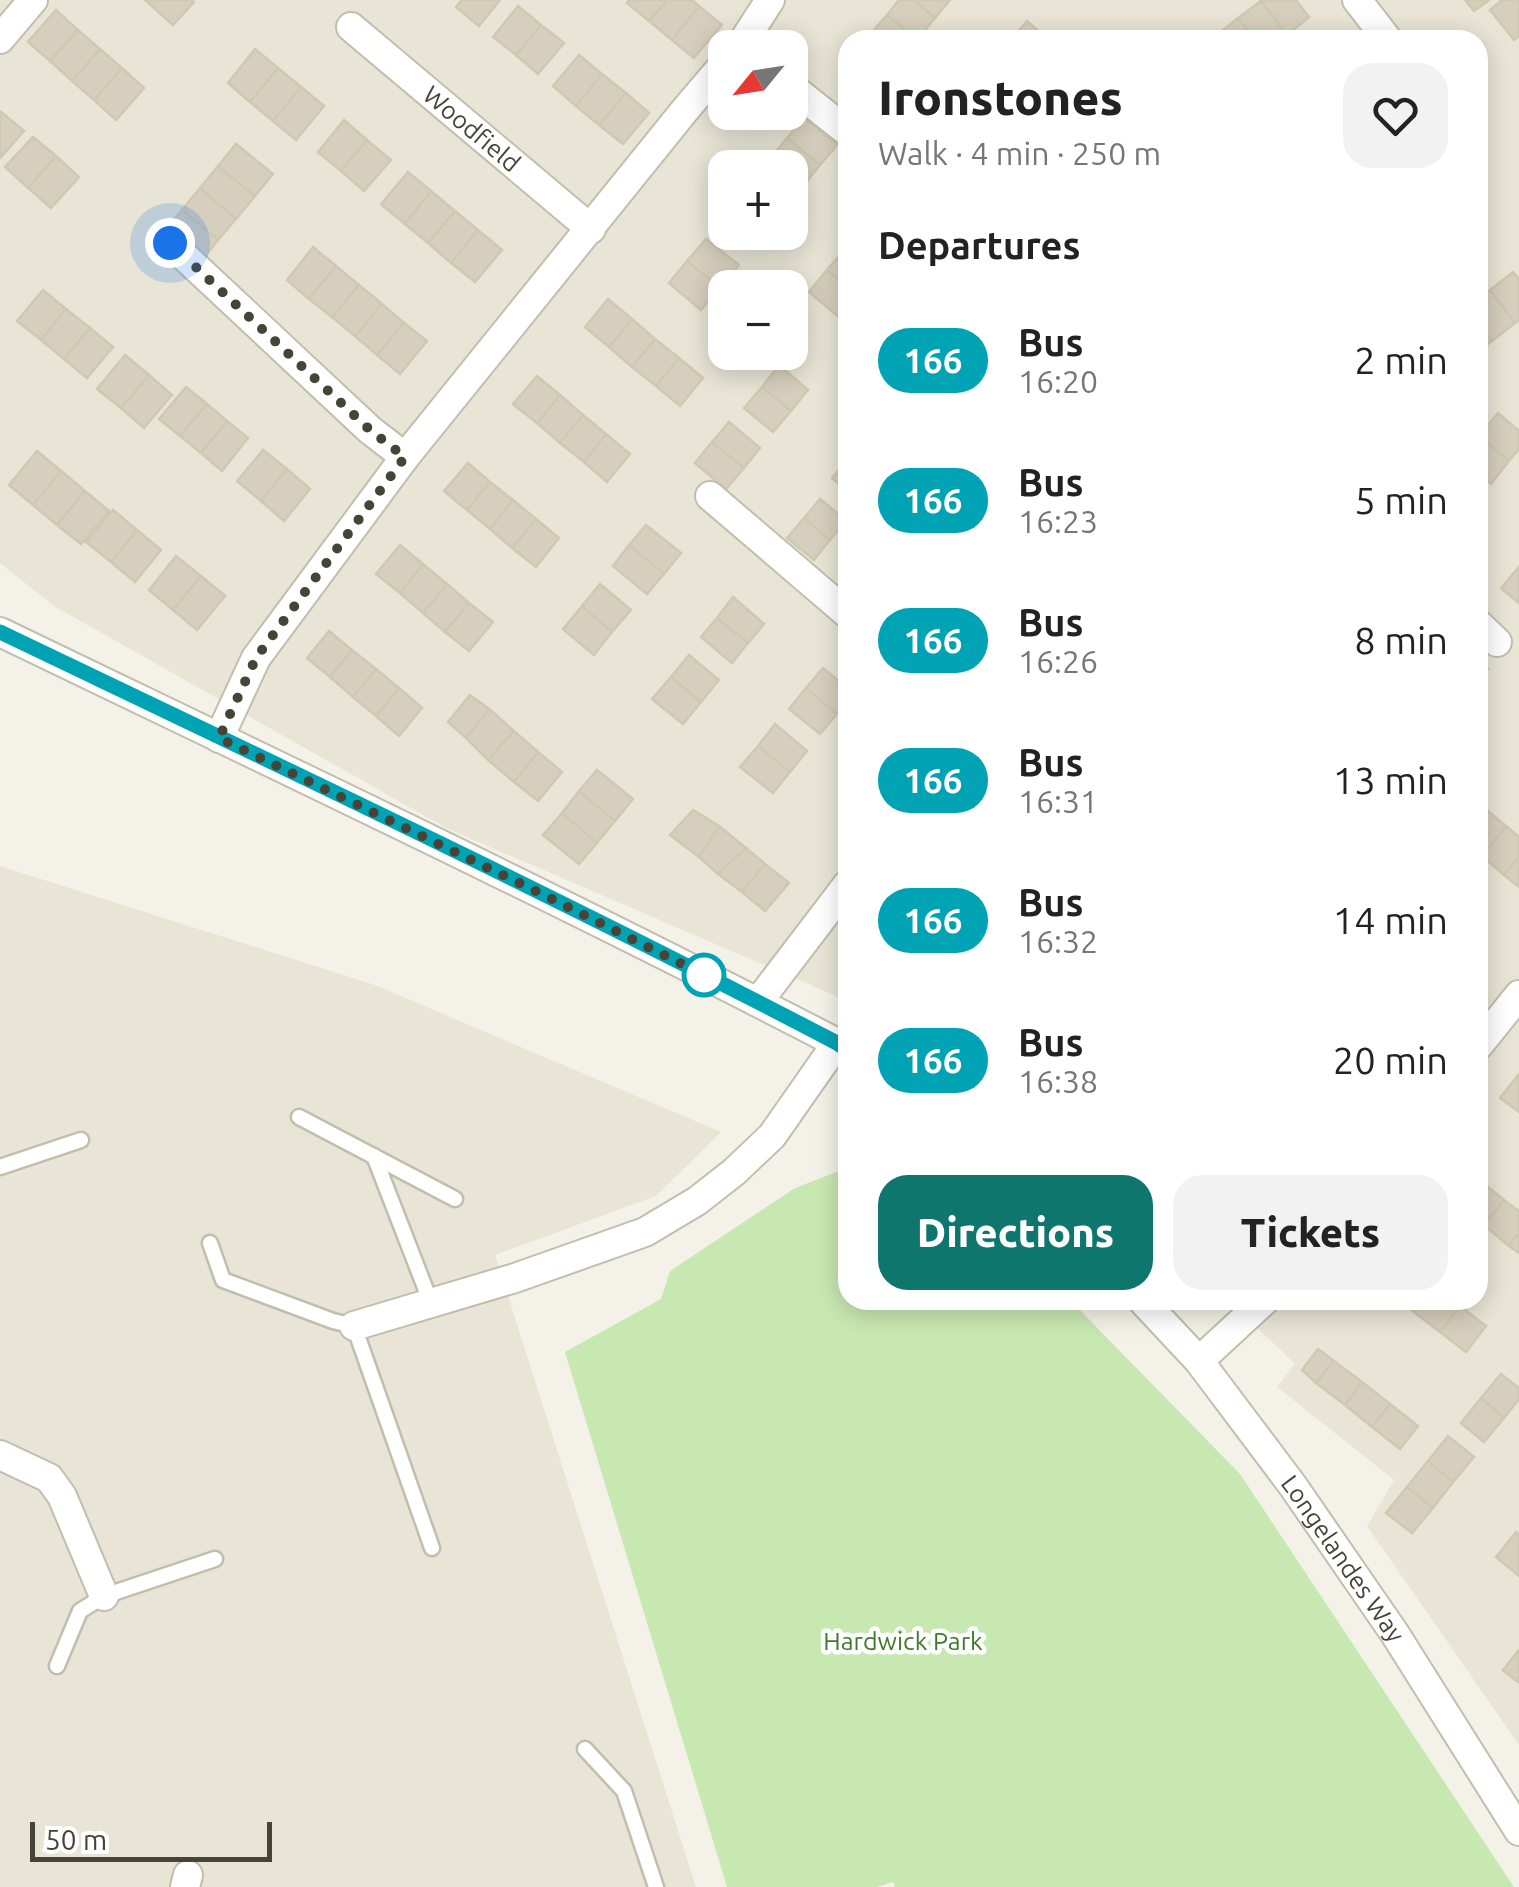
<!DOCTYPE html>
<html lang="en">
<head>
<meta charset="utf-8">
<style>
	body { margin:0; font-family:Ubuntu,sans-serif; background:#f2f2f2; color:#222; height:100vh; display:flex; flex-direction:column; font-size:38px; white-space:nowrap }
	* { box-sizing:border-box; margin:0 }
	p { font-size:32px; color:#767676 }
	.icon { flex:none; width:55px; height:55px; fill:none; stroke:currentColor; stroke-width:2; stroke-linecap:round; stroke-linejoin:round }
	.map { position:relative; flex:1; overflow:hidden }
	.details { position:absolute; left:838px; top:30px; width:650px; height:1280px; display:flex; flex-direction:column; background:#fff; border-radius:30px; box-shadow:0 5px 25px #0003 }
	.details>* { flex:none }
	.badge { padding:0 20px; border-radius:32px; font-size:35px; line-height:65px }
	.needle { width:65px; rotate:240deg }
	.fabs { position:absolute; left:708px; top:30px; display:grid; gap:20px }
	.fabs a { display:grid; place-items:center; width:100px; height:100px; border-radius:20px; background:#fff; box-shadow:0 5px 25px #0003; font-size:50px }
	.scale { position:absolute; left:30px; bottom:25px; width:242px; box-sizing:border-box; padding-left:10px; border:5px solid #474336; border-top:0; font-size:28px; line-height:35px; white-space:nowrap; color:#474336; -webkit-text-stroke:8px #fff; paint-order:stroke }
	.you { position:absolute; width:50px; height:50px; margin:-25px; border:8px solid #fff; border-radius:50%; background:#1a73e8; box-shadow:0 0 0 15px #1a73e833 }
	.map>.badge { position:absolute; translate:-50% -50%; box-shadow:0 0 0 5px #fff }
	h2 { padding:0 40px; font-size:38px; line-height:90px }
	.round { display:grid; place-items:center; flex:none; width:105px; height:105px; border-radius:30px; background:#f2f2f2 }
	.headline { display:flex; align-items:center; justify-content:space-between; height:170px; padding:0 40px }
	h1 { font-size:48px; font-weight:800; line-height:75px }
	.button { display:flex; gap:20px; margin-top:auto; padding:20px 40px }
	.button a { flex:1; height:115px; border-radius:30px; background:#0f766e; color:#fff; font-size:40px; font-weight:800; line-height:115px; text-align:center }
	.button a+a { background:#f2f2f2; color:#222 }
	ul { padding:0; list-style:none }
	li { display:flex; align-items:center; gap:30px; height:140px; padding:0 40px }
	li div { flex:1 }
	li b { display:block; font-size:38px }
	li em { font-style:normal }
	li .badge { min-width:110px; font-weight:700; text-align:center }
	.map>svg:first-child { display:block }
	.residential { fill:#e8e5d6; fill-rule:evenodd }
	.green { fill:#c8e8b1 }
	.building { fill:#d6cfbd; stroke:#d0c8b0; stroke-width:2.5 }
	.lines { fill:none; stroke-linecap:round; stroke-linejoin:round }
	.lane-casing { stroke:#c2bead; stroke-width:19 }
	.street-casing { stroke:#c2bead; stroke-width:32 }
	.lane { stroke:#fff; stroke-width:14 }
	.street { stroke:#fff; stroke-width:28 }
	.line-casing { stroke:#fff; stroke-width:22 }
	.line { stroke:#00a3b4; stroke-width:15 }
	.walk { stroke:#474336; stroke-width:10; stroke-dasharray:0 18 }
	.stop-dot { fill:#fff; stroke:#00a3b4; stroke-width:5 }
	.labels { text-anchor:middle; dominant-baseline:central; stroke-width:9; stroke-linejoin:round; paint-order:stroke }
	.street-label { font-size:25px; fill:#474336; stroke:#fff }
	.park-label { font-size:25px; fill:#3d7a29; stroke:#fff }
</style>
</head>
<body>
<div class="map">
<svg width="1519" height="1887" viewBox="0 0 1519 1887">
	<rect width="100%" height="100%" fill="#f4f2e8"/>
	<!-- residential -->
	<path class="residential" d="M 0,0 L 1519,0 L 1519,1745 L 1367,1526 L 1394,1480 L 1277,1387 L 1295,1364 L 1228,1300 L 1478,1300 L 1478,40 L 848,40 L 847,1005 L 834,995 L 448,829 L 54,606 L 0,563 ZM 725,48 L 790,48 L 790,112 L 725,112 ZM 725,168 L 790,168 L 790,232 L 725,232 ZM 725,288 L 790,288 L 790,352 L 725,352 Z
		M 0,866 L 375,985 L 721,1132 L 656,1196 L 495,1255 L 696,1887 L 0,1887 Z"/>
	<!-- green -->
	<path class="green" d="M 847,1168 L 848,1300 L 1070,1300 L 1240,1474 L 1514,1887 L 895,1887 L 893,1882 L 877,1887 L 727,1887 L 565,1352 L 661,1299 L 670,1271 L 795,1188 Z"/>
	<!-- building -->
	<path class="building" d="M 145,0 L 191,0 L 194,2 L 173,25 Z
		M 462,0 L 500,0 L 479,26 L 456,7 Z
		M 629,0 L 667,0 L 649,21 L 627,3 Z
		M 667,0 L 692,0 L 699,6 L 672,40 L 649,21 Z
		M 899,0 L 914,0 L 935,18 L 917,40 L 887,15 Z
		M 914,0 L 950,0 L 935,18 Z
		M 1296,0 L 1309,17 L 1287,35 L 1261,1 Z
		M 1465,0 L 1489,0 L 1474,11 Z
		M 1502,0 L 1519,0 L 1519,36 L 1514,40 L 1490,10 Z
		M 1261,1 L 1287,35 L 1280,40 L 1255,40 L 1238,18 Z
		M 518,6 L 541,25 L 516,55 L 493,37 Z
		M 699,6 L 722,25 L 694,58 L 672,40 Z
		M 56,10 L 78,30 L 50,61 L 28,42 Z
		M 887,15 L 917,40 L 871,40 L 868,37 Z
		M 1238,18 L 1255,40 L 1219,40 L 1216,36 Z
		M 1027,21 L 1049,40 L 1011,40 Z
		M 541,25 L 564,43 L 538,74 L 516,55 Z
		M 78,30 L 100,49 L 72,81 L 50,61 Z
		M 100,49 L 122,68 L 94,100 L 72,81 Z
		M 255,49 L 278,68 L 250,102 L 228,83 Z
		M 579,55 L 602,74 L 576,106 L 553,86 Z
		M 122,68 L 144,88 L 116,120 L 94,100 Z
		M 278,68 L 301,87 L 273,121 L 250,102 Z
		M 602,74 L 626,93 L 599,125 L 576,106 Z
		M 301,87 L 324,106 L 296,140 L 273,121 Z
		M 626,93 L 649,113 L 623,144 L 599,125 Z
		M 1,112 L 24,131 L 0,158 L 0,114 Z
		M 804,118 L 837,145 L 820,165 L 787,138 Z
		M 344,120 L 367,140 L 341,171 L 318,152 Z
		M 33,137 L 56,156 L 28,188 L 5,167 Z
		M 787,138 L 820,165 L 803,186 L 790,176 L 790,168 L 780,168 L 770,159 Z
		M 367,140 L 391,160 L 364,191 L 341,171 Z
		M 236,144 L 273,174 L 255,196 L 218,166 Z
		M 56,156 L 79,177 L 51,208 L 28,188 Z
		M 218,166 L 255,196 L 236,219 L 200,188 Z
		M 408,172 L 431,191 L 405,224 L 381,204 Z
		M 200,188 L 236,219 L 218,240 L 182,210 Z
		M 431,191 L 455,211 L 428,243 L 405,224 Z
		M 182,210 L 218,240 L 200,263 L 163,232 Z
		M 455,211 L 478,230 L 451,263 L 428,243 Z
		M 478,230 L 502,250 L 475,282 L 451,263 Z
		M 734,232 L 761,232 L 750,246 Z
		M 706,239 L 739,265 L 720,288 L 687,261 Z
		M 313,247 L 336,266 L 309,299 L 287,280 Z
		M 846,248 L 848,249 L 848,287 L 827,270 Z
		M 687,261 L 720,288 L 701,310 L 669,283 Z
		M 336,266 L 359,285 L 332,317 L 309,299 Z
		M 827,270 L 848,287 L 848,307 L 839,317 L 809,292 Z
		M 1513,272 L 1519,279 L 1519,320 L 1515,323 L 1490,290 Z
		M 359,285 L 382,304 L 355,336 L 332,317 Z
		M 43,290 L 66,309 L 41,340 L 17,321 Z
		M 1490,290 L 1515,323 L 1492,341 L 1478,322 L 1478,300 Z
		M 608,299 L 632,319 L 609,347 L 585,327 Z
		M 382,304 L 404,323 L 377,355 L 355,336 Z
		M 66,309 L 90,328 L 64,359 L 41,340 Z
		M 632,319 L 655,339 L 632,367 L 609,347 Z
		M 1478,322 L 1492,341 L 1478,352 Z
		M 404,323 L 427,341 L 400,374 L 377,355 Z
		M 90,328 L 113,347 L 87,378 L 64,359 Z
		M 655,339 L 679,358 L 656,386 L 632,367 Z
		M 125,355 L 149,375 L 121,408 L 97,389 Z
		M 679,358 L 703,378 L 680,406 L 656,386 Z
		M 779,365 L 808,390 L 791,411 L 762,387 Z
		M 149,375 L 172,395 L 144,428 L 121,408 Z
		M 537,376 L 560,395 L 537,423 L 513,404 Z
		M 186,387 L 207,404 L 180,436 L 159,419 Z
		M 762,387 L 791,411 L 773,432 L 744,408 Z
		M 560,395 L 583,415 L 560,443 L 537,423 Z
		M 207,404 L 227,421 L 201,453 L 180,436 Z
		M 1498,413 L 1519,431 L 1519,449 L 1509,461 L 1479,436 Z
		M 583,415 L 606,434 L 584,462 L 560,443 Z
		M 227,421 L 248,438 L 222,471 L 201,453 Z
		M 729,422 L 760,448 L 744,468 L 712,442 Z
		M 606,434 L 630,454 L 607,482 L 584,462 Z
		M 1479,436 L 1509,461 L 1491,484 L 1478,472 Z
		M 712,442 L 744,468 L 726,489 L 695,463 Z
		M 263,450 L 287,469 L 261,501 L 237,481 Z
		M 37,451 L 61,471 L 33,505 L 9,485 Z
		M 848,459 L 848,491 L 832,478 Z
		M 468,463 L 490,482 L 467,510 L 444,491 Z
		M 287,469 L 310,489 L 284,521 L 261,501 Z
		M 61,471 L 85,491 L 57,525 L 33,505 Z
		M 490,482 L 513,500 L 490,529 L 467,510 Z
		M 85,491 L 109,511 L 81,544 L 57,525 Z
		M 820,499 L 846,520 L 830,540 L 804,518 Z
		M 513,500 L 536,519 L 512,548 L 490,529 Z
		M 113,510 L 137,530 L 111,562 L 86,542 Z
		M 804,518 L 830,540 L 814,560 L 787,538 Z
		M 536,519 L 559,538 L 536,567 L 512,548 Z
		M 646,525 L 681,553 L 664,574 L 629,545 Z
		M 137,530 L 161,550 L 135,582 L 111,562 Z
		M 400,545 L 423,564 L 400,593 L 376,574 Z
		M 629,545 L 664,574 L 647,594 L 613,566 Z
		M 176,556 L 201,576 L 173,610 L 149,590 Z
		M 423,564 L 447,584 L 423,613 L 400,593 Z
		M 1519,567 L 1519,603 L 1501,588 Z
		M 201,576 L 225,596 L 197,630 L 173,610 Z
		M 447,584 L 469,603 L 445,632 L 423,613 Z
		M 600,584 L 631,610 L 612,632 L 582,606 Z
		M 733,597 L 764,624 L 748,643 L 717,618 Z
		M 469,603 L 493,622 L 469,651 L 445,632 Z
		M 582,606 L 612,632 L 594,655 L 563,629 Z
		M 717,618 L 748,643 L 732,663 L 701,637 Z
		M 329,631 L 352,650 L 330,677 L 307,658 Z
		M 352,650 L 376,669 L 353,697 L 330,677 Z
		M 689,655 L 719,680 L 701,702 L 671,677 Z
		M 1478,660 L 1488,669 L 1478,682 Z
		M 823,668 L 848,688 L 848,701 L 837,714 L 806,688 Z
		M 376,669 L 399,688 L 376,716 L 353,697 Z
		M 671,677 L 701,702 L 683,724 L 652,699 Z
		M 399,688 L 422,708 L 399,736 L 376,716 Z
		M 806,688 L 837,714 L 820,734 L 789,709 Z
		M 470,695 L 489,709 L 466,738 L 448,722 Z
		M 489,709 L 514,731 L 488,760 L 466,738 Z
		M 775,724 L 807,751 L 790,772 L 758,746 Z
		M 514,731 L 538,752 L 514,782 L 488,760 Z
		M 758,746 L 790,772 L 773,793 L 740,767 Z
		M 538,752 L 562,772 L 538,801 L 514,782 Z
		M 597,770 L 633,799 L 615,821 L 579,791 Z
		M 579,791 L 615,821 L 597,843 L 562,813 Z
		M 1483,807 L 1506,826 L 1482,856 L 1478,852 L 1478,814 Z
		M 693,810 L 719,826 L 699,857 L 670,835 Z
		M 562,813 L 597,843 L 579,864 L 543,835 Z
		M 719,826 L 746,848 L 718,874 L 699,857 Z
		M 1506,826 L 1519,837 L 1519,857 L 1504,875 L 1482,856 Z
		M 746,848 L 765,864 L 742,892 L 718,874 Z
		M 1519,857 L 1519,887 L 1504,875 Z
		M 765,864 L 789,883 L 765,911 L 742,892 Z
		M 1519,1074 L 1519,1112 L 1500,1098 Z
		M 1478,1179 L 1504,1200 L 1484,1225 L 1478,1221 Z
		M 1504,1200 L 1519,1211 L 1519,1233 L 1509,1246 L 1484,1225 Z
		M 1519,1233 L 1519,1253 L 1509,1246 Z
		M 1399,1300 L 1423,1300 L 1414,1312 Z
		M 1423,1300 L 1453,1300 L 1460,1306 L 1440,1332 L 1414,1312 Z
		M 1460,1306 L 1486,1326 L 1466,1352 L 1440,1332 Z
		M 1318,1349 L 1334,1361 L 1316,1383 L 1302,1370 Z
		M 1334,1361 L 1362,1382 L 1345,1405 L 1316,1383 Z
		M 1501,1374 L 1519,1388 L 1519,1399 L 1504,1418 L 1481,1398 Z
		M 1362,1382 L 1390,1404 L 1372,1427 L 1345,1405 Z
		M 1481,1398 L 1504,1418 L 1484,1442 L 1461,1423 Z
		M 1390,1404 L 1418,1426 L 1400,1449 L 1372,1427 Z
		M 1448,1436 L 1474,1457 L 1453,1482 L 1428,1461 Z
		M 1428,1461 L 1453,1482 L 1433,1508 L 1407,1487 Z
		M 1407,1487 L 1433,1508 L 1412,1533 L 1386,1513 Z
		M 1516,1532 L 1519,1534 L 1519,1576 L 1496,1557 Z
		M 1519,1650 L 1519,1683 L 1503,1670 Z"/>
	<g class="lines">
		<defs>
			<path id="lane" d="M 299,1117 L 455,1199
				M 374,1156 L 431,1303
				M 0,1167 L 81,1140
				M 210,1243 L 223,1280 L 333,1321 L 354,1326 L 432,1548
				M 57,1666 L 80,1611 L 104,1596 L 215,1559
				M 585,1749 L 624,1791 L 656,1887"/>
			<g id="street">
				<path d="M 1357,0 L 1388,40"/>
				<path id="s1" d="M 351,27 L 591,229"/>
				<path d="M 0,39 L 33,0"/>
				<path d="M 739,48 L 770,0"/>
				<path d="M 790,86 L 848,132"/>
				<path d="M 170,243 L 370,430 L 405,457"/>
				<path d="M 710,496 L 848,614"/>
				<path d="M 1478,624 L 1497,642"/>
				<path d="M 0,632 C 280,767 561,900 837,1043 L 848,1051"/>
				<path d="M 219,738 L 256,658 L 405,457 L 685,110 L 725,63"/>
				<path d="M 758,1002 L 848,884"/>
				<path d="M 1478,1046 L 1519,995"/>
				<path id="s2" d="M 1142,1300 L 1199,1361 L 1293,1486 L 1395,1634 L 1519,1831"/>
				<path d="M 354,1326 L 515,1278 L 645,1232 L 697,1201 L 734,1172 L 772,1136 L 837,1043"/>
				<path d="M 1199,1361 L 1265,1300"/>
				<path d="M 0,1455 L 49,1478 L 62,1496 L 104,1596"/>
				<path d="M 185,1887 L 188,1875"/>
			</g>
		</defs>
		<!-- lane casing -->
		<use href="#lane" class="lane-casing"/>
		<!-- street casing -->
		<use href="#street" class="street-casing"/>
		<!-- lane -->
		<use href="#lane" class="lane"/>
		<!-- street -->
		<use href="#street" class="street"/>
	</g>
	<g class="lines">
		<defs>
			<path id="line" d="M 0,632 C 280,766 562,899 837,1043 L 848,1051"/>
		</defs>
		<!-- line casing -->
		<use href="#line" class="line-casing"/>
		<!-- line -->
		<use href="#line" class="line"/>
		<!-- walk -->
		<path class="walk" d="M 170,243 L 370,430 L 405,457 L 256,658 L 219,738 L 542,894 L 704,975"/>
	</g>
	<!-- markers -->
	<circle class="stop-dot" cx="704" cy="975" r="20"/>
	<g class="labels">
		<!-- street labels -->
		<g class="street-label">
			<text stroke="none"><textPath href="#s1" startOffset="158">Woodfield</textPath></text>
			<text stroke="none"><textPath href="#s2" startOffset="328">Longelandes Way</textPath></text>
		</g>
		<!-- park labels -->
		<g class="park-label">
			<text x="903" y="1641">Hardwick Park</text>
		</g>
	</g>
</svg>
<div class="fabs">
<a><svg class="needle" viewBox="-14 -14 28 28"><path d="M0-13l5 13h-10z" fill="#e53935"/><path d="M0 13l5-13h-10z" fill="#767676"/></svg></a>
<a>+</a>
<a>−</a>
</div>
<div class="scale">50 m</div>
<div class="you" style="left:170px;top:243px"></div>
<section class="details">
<div class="headline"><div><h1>Ironstones</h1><p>Walk · 4 min · 250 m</p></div><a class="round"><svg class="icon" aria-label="heart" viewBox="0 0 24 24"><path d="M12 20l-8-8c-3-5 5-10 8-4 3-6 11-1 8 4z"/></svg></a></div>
<h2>Departures</h2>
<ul>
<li><span class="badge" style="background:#00a3b4;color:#fff">166</span><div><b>Bus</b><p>16:20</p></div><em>2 min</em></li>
<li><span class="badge" style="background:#00a3b4;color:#fff">166</span><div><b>Bus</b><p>16:23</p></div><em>5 min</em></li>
<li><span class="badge" style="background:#00a3b4;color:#fff">166</span><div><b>Bus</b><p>16:26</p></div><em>8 min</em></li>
<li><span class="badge" style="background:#00a3b4;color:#fff">166</span><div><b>Bus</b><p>16:31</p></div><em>13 min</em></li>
<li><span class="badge" style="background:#00a3b4;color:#fff">166</span><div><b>Bus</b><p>16:32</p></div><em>14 min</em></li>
<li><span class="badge" style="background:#00a3b4;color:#fff">166</span><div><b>Bus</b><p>16:38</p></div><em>20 min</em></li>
</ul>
<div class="button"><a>Directions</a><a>Tickets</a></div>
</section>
</div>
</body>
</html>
